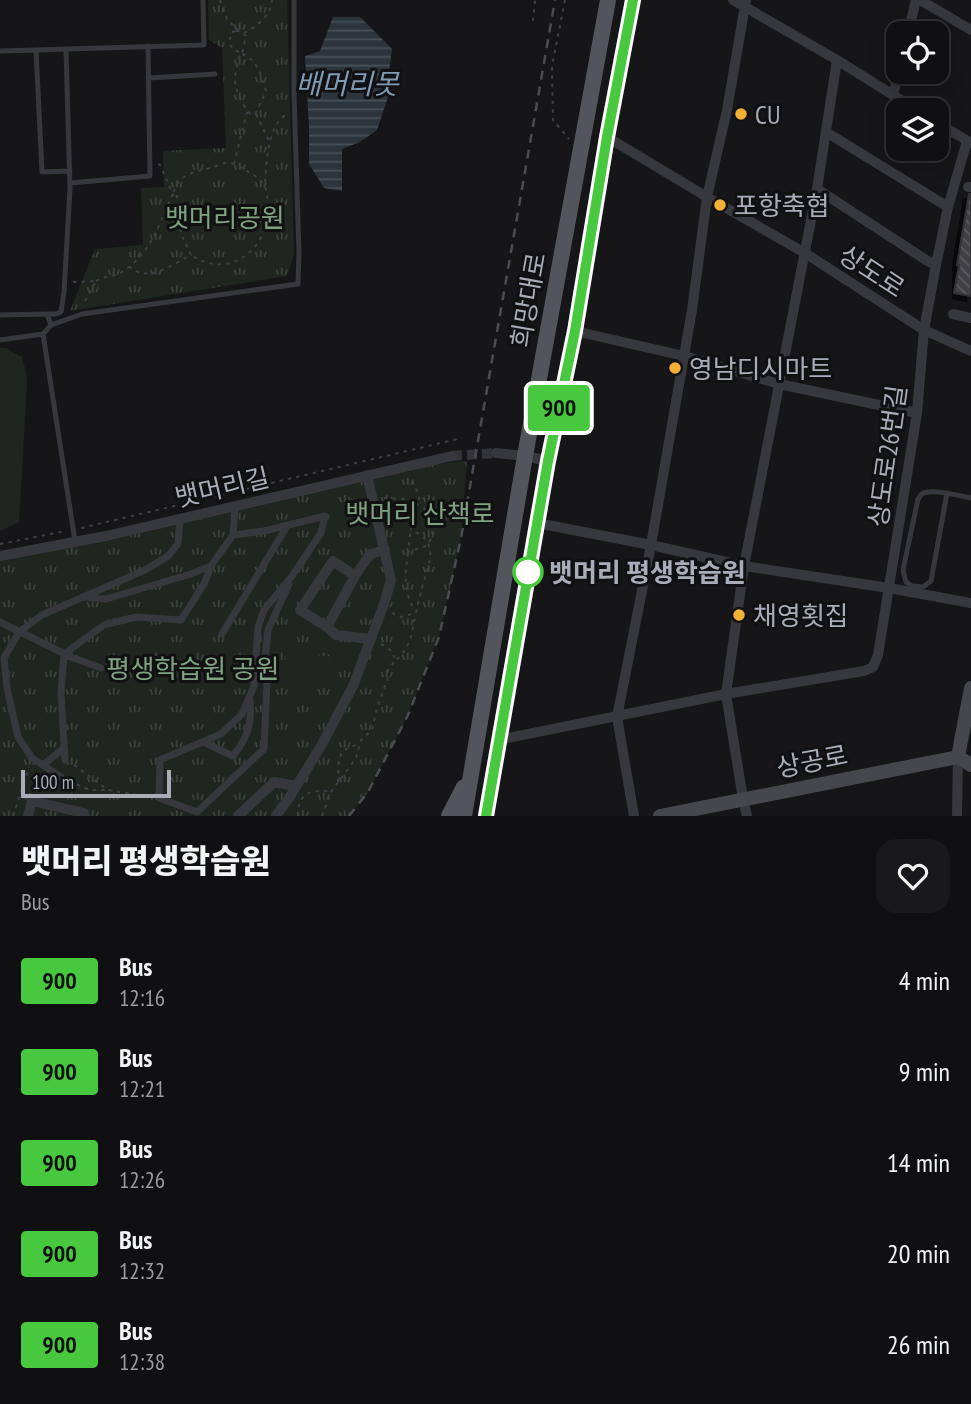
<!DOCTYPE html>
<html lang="en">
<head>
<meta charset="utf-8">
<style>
	body { margin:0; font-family:"PT Sans Narrow","Noto Sans KR",sans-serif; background:#19191b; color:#f1f3f6; height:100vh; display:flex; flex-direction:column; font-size:26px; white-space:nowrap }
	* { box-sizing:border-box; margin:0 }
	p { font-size:23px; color:#9c9d9f }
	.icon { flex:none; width:38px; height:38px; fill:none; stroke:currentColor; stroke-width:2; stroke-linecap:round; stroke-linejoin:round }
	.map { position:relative; height:816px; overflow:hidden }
	.panel { display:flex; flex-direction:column; background:#101012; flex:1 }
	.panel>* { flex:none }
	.badge { padding:0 14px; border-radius:5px; font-size:24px; line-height:46px }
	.buttons { position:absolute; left:886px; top:21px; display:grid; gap:14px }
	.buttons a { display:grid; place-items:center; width:63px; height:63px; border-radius:14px; background:#101012; box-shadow:0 4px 18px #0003,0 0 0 2px #303032; font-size:35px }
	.scale { position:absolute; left:21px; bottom:18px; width:150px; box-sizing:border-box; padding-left:7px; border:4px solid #a8adb8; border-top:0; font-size:19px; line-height:24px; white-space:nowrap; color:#a8adb8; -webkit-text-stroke:5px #111113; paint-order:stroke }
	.map>.badge { position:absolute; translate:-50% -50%; box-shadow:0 0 0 4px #fff }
	.round { display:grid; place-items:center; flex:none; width:74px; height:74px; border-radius:21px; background:#19191b }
	.overview { display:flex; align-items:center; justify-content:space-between; height:119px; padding:0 21px }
	h1 { font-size:33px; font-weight:800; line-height:52px }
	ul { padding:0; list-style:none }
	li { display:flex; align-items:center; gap:21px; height:91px; padding:0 21px }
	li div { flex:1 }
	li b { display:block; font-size:26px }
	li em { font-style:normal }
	li .badge { min-width:77px; font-weight:700; text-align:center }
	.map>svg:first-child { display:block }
	.grass { fill:url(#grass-tufts) }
	.pitch { fill:#1e261f }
	.water { fill:url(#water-rules) }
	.building { fill:url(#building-back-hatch); stroke:#303034; stroke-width:2; filter:url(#shadow) }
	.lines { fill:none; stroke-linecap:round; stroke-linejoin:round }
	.minor-tunnel { stroke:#333438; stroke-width:10; stroke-dasharray:10 5; stroke-linecap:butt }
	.path { stroke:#3d3f44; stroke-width:2; stroke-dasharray:3.5 5; stroke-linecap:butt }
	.service { stroke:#37383d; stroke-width:5 }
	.pedestrian { stroke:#37383d; stroke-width:7 }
	.minor { stroke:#37383d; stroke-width:10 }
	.secondary { stroke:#45474d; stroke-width:14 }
	.primary { stroke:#53555c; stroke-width:16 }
	.rail { stroke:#4a4c52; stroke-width:2.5; stroke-dasharray:9 7; stroke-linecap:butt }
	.line-casing { stroke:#fff; stroke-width:16 }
	.line { stroke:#47c83e; stroke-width:10 }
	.poi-dot { fill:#f2b134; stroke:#111113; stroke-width:2.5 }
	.stop-dot { fill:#fff; stroke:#47c83e; stroke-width:3.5 }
	.labels { text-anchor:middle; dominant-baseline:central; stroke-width:6; stroke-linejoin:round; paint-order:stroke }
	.poi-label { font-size:26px; fill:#a8adb8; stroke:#111113; text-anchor:start }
	.park-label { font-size:26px; fill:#7fa381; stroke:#111113 }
	.street-label { font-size:26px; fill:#a8adb8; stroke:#111113 }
	.stop-label { font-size:26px; font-weight:bold; fill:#a8adb8; stroke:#111113; text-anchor:start }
	.water-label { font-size:28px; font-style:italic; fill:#7f9bb3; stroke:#111113 }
</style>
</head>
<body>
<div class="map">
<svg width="971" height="816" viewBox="0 0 971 816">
	<defs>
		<pattern id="grass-tufts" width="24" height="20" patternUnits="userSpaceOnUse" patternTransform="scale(1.75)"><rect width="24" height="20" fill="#1e261f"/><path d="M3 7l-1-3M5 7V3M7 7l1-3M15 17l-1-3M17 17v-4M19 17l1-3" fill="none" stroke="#3c433d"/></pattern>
		<pattern id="water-rules" width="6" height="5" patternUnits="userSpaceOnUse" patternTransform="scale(1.75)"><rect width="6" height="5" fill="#2c353c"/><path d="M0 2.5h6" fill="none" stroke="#485056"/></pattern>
		<pattern id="building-back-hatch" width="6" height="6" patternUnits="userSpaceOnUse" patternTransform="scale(1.75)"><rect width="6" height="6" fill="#404145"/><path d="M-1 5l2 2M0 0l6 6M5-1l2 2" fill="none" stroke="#595a5e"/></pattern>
		<filter id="shadow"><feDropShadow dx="-5" dy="5" stdDeviation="0" flood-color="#0009"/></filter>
	</defs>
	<rect width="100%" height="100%" fill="#161618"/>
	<!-- grass -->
	<path class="grass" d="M 208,0 L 287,0 L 294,255 L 287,276 L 70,311 L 95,249 L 143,245 L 141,188 L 164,187 L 163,151 L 226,148 L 222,48 L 209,40 Z
		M 467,461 L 461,538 L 439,637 L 408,715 L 368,792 L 349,816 L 0,816 L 0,560 L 367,475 L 453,462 Z"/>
	<!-- pitch -->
	<path class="pitch" d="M 0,348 L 6,348 L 22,357 L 26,372 L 27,384 L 19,522 L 0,531 Z
		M 286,652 L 335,657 L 332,689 L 285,684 Z"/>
	<!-- water -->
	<path class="water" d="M 333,17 L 360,17 L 392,49 L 388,79 L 388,97 L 377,130 L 360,142 L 342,149 L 342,191 L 324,188 L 309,164 L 309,127 L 305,56 L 320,51 Z"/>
	<!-- building -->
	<path class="building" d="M 969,194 L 971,194 L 971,296 L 954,293 L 959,265 L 957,265 Z"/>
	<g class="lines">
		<!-- minor-tunnel -->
		<path class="minor-tunnel" d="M 452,456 L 496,453"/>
		<!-- path -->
		<path class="path" d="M 220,0 L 227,19 L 239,31
			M 565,0 L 552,66 L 553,120 L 569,139
			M 533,21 L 535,0
			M 236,31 L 241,31 L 246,36 L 242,54 L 232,48 L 229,42 L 232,32 Z
			M 244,33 C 257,27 271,15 272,0
			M 242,54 C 258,60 261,76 266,91 L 256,113 L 251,115 C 242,105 234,89 235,76 C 236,70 238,63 239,57 Z
			M 256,114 L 270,143
			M 234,164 L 247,112
			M 265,182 C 267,161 267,126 287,114
			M 129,266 C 148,284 171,265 191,255 L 181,234 L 177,196 L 173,194 C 180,173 192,173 210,168 C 215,167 220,164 225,163 C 233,162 239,166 245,170 C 251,173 258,177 262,182 C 267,188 267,196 268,203 C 271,246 232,282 191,255
			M 96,281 C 104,276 114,277 122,272 C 152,253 159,223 173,194 L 160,165 L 157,163
			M 73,282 L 96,281 L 83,305
			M 384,498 L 406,499 L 414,506 L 420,503 L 418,493 L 410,476
			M 409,517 L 411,526 L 408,552 L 426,546 L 432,538 C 433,523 430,515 420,503
			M 388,518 L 409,517 L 413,512 L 414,506
			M 81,528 L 462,438
			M 0,544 L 66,531
			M 408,553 C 405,576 403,589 414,609 L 416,610
			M 392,613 L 401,617 L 416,613 C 418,603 421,591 424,581 C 431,559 438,540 410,530
			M 381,644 C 389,648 394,652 395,661 C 411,648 412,632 416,613
			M 74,765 L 108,790 L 151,797
			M 69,781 L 90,790 L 107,790
			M 338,782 C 339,760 335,750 359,744
			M 13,816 L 29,767
			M 298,816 C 298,793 309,790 329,791
			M 322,816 L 331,792 L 356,758 L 361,740 L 372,730 L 377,708 L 388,678 L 388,669 L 395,661"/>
		<!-- service -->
		<path class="service" d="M 36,50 L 42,172 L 70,171
			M 0,51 L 204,45 L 203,0
			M 149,78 L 215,74
			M 70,183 L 150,176 L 148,46
			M 47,314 L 56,314 L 61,312 L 64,292 L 70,189 L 66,49
			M 0,315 L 47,314 L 51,325
			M 0,340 L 43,334
			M 947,493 L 931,581 L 923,587 L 912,586 L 906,582 L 903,570 L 918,499 C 920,497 920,495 922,494 C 930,488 961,496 971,498
			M 75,541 L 43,334 L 51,325 L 82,314 L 298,284 L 299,253 L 294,95 L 294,0"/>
		<!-- pedestrian -->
		<path class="pedestrian" d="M 233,535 L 264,531 L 325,516 L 321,533 L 292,576 L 264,610 L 258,627 L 254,686 L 242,714 L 221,734 L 160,760 L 159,798 L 197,812 L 264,749 L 267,681 L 256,655
			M 86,597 L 106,599 L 191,574 L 211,566 L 233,535 L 235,506
			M 0,622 L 71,657 L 101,668
			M 222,634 L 287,526
			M 264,672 L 268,630 L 289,584
			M 203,742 L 233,756 C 248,737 252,724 250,700
			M 65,760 L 61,694 L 64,654 L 104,625 L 136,617 L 181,620 L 204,584 L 211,566
			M 43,765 L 64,748
			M 61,777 L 32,758 L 18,737 L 7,688 L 4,658 L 19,632 L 42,615 L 145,570 L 168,556 L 178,544 L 180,518"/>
		<!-- minor -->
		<path class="minor" d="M 733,0 L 837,60 L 917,110
			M 920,0 L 971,30
			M 908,33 L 916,0
			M 893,95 L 899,72
			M 936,122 L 971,143
			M 826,132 L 948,207
			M 607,137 L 707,197 L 805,253 L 924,330 L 971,351
			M 968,187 L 971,187
			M 817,189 L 926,260 L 936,265
			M 953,314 L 971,318
			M 575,331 L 684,356 L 779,384 L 917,413
			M 496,453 L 525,456 L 548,461
			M 537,523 L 651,545 L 744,566 L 889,588 L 971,603
			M 0,556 L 106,536 L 452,456
			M 327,627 L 355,576
			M 371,639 L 336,635 L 327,627 L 300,610 L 333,561 L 355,576 L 370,554 L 385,550
			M 498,740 L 726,694 L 864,671 L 873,667 L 878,655 L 917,413 L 924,330 L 936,265 L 948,207 L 967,141
			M 28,816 L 32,801 L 84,813 L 84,816
			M 238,816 L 274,782 L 296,786
			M 276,816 L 291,795 L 321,746 L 353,686 L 384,604 L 391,580 L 367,475
			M 634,816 L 617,717 L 651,545 L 692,310 L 707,197 L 727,110 L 746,0
			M 747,816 L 743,799 L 726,694 L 744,566 L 817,189 L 837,60
			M 957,816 L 958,757"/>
		<!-- secondary -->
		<path class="secondary" d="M 958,757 L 971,688
			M 660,816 L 958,757 L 971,765"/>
		<!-- primary -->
		<path class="primary" d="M 449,816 L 464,787
			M 464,816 L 525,456 L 608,0
			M 486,816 L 548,461 L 575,331 L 607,137 L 633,0"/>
		<!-- rail -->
		<path class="rail" d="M 349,816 L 368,792 L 408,715 L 439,637 L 461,538 L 555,0"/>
	</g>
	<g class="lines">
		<defs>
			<path id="line" d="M 486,816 L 548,461 L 575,331 L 607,137 L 633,0"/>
		</defs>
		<!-- line casing -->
		<use href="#line" class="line-casing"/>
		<!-- line -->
		<use href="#line" class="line"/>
	</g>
	<!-- markers -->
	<g class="poi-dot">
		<circle cx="741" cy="114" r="7"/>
		<circle cx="720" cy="205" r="7"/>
		<circle cx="675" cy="368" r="7"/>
		<circle cx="739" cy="615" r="7"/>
	</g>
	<circle class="stop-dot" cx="528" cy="572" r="14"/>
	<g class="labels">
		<!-- poi labels -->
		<g class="poi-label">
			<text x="755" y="114">CU</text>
			<text x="734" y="205">포항축협</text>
			<text x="689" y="368">영남디시마트</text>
			<text x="753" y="615">채영횟집</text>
		</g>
		<!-- park labels -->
		<g class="park-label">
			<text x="225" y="217">뱃머리공원</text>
			<text x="420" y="513">뱃머리 산책로</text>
			<text x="193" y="668">평생학습원 공원</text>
		</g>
		<!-- street labels -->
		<g class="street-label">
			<text transform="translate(872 271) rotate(33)">상도로</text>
			<text transform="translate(528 300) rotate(-80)">희망대로</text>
			<text transform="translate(887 456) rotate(-82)">상도로26번길</text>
			<text transform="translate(222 487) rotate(-13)">뱃머리길</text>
			<text transform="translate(812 761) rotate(-11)">상공로</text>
		</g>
		<!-- stop labels -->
		<g class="stop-label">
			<text x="549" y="572">뱃머리 평생학습원</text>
		</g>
		<!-- water labels -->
		<g class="water-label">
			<text x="347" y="83">배머리못</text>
		</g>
	</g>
</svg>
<div class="buttons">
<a><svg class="icon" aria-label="locate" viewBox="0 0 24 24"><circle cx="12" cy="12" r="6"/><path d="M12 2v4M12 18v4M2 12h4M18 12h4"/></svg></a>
<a><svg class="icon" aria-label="layers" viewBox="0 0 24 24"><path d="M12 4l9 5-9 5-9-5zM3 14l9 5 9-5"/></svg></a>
</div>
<div class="scale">100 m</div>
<b class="badge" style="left:559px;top:408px;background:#47c83e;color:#111">900</b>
</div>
<section class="panel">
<div class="overview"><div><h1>뱃머리 평생학습원</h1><p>Bus</p></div><a class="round"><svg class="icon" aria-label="heart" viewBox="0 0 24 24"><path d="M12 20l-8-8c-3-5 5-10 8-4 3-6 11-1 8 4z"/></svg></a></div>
<ul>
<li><span class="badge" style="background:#47c83e;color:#111">900</span><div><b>Bus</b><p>12:16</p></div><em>4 min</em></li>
<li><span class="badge" style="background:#47c83e;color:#111">900</span><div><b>Bus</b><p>12:21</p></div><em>9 min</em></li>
<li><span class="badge" style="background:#47c83e;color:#111">900</span><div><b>Bus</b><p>12:26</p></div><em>14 min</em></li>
<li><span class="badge" style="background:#47c83e;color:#111">900</span><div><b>Bus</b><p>12:32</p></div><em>20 min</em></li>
<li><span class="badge" style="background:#47c83e;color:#111">900</span><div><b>Bus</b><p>12:38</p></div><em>26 min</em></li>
</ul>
</section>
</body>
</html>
